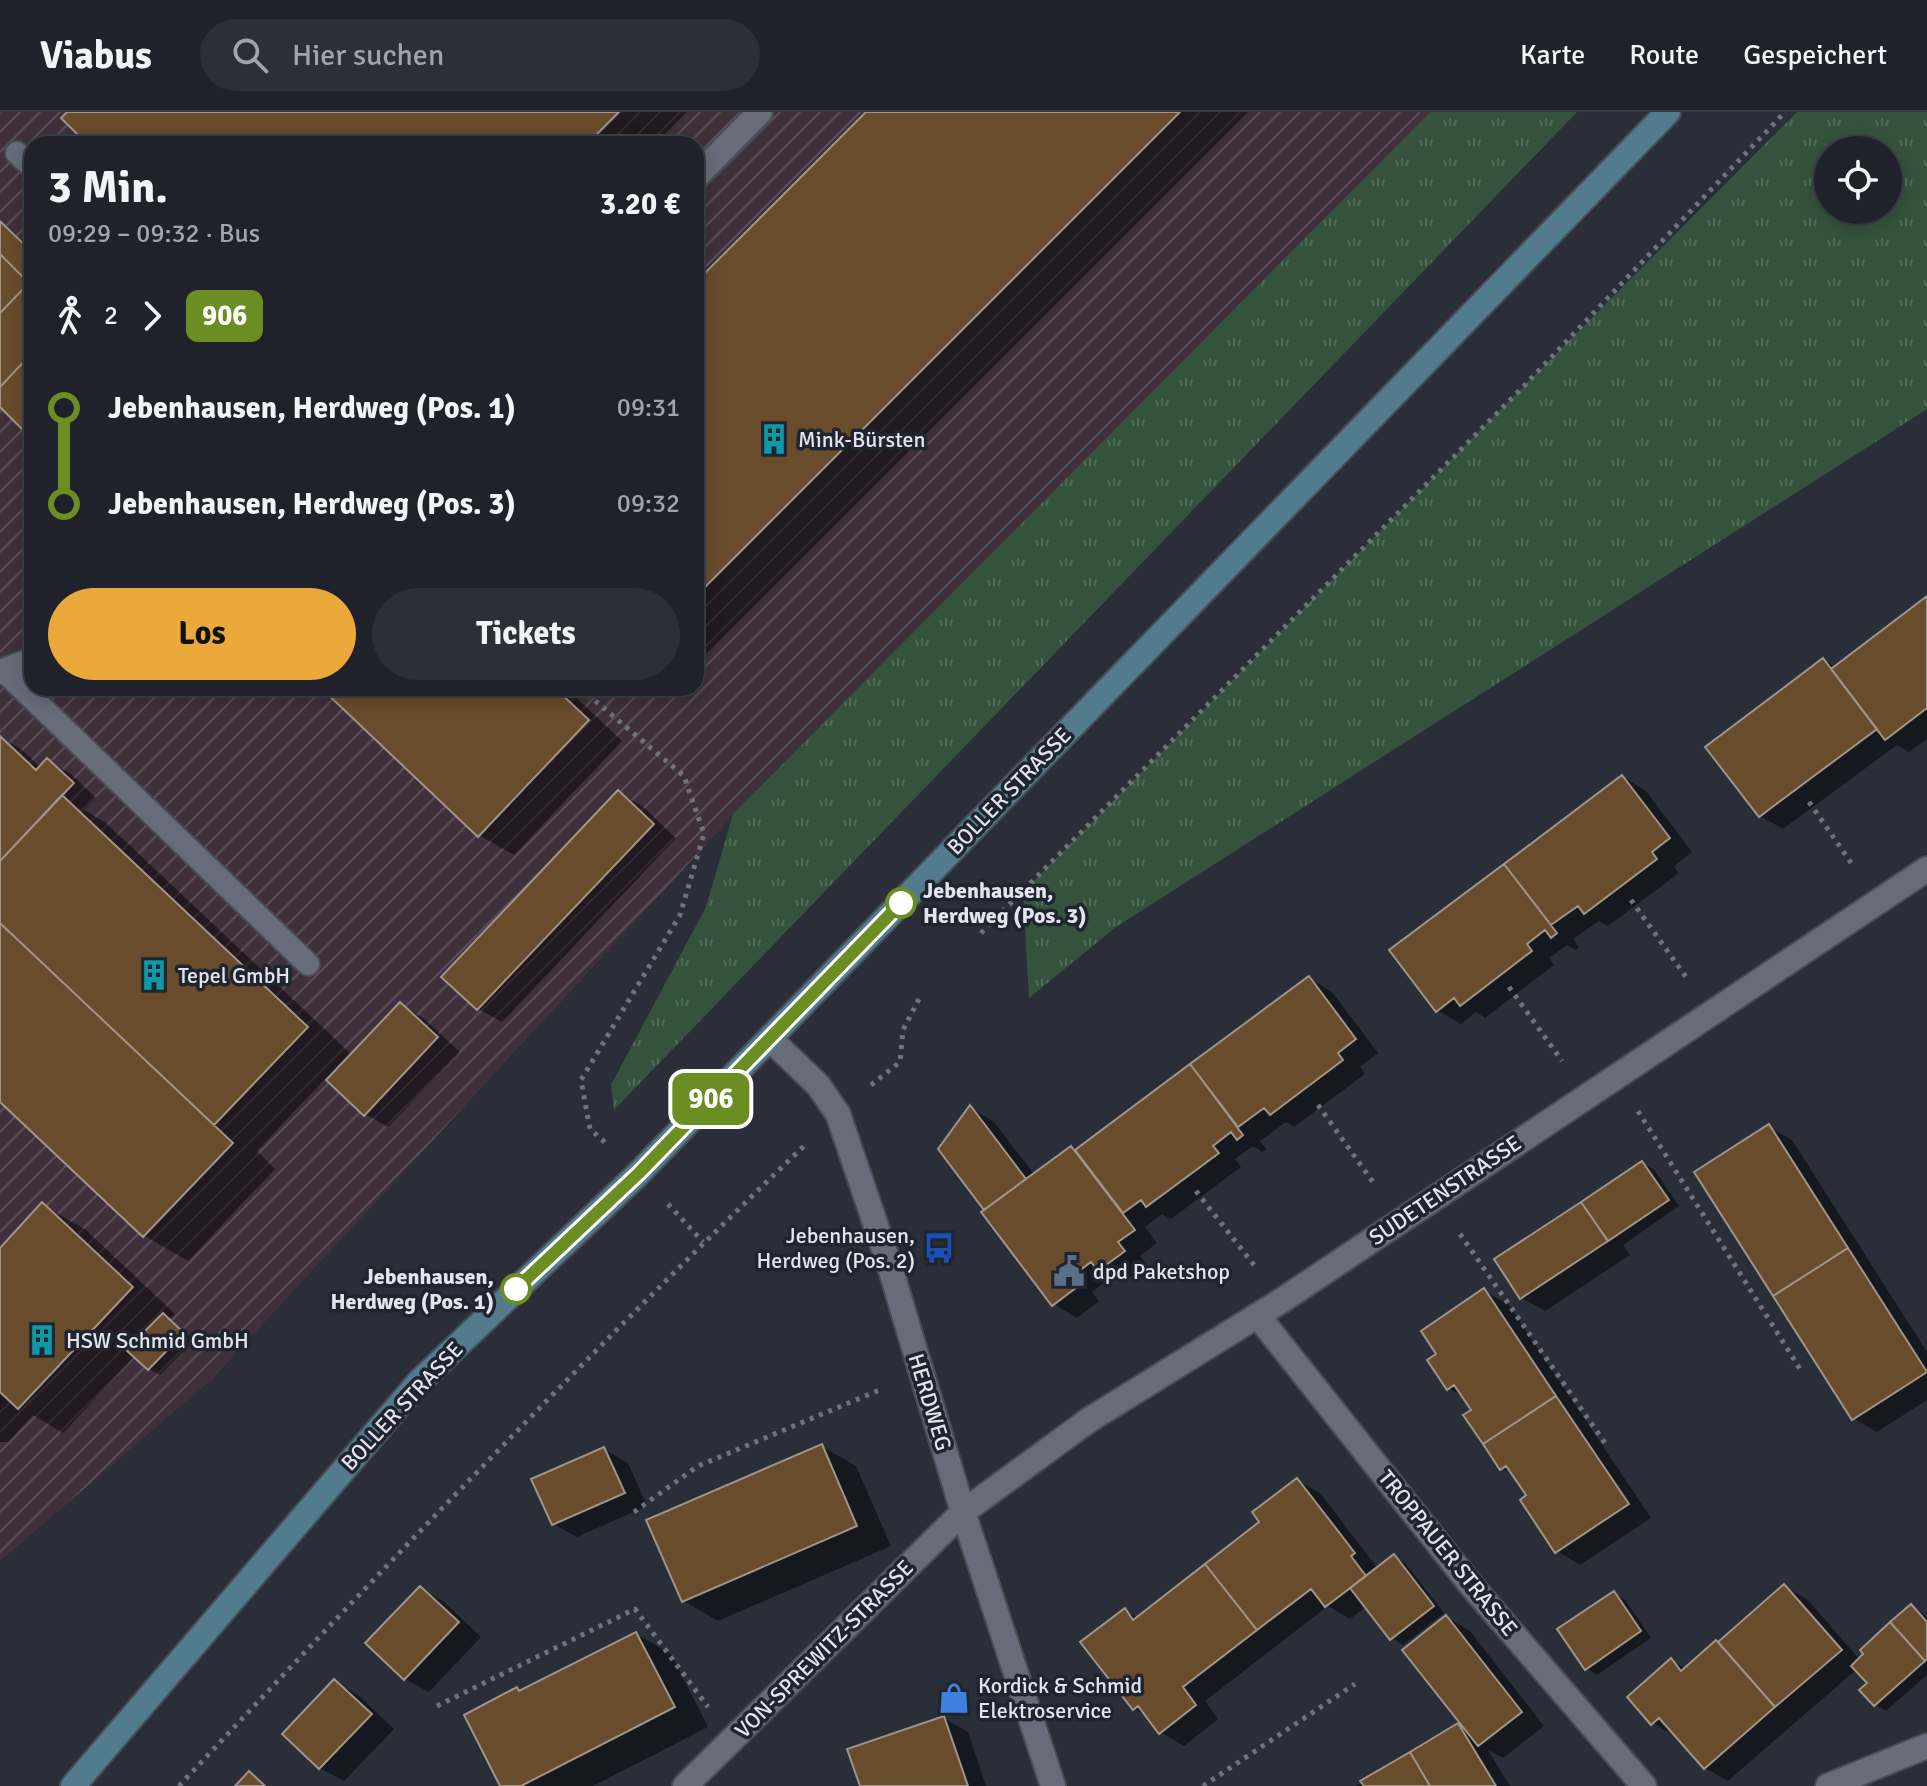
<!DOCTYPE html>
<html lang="de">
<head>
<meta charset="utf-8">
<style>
	body { margin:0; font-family:Signika,sans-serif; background:#2c2f37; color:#f1f3f6; height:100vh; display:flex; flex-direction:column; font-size:30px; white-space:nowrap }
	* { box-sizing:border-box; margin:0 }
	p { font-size:26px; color:#a1a4a9 }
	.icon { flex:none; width:44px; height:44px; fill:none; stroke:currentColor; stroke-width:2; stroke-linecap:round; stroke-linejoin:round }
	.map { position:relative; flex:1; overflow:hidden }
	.side { position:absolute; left:24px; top:24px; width:680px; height:560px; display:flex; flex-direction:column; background:#1f222b; border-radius:24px; box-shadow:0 4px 20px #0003,0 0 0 2px #3c3f47 }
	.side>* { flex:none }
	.badge { padding:0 16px; border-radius:12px; font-size:28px; line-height:52px }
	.controls { position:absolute; left:1814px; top:24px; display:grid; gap:16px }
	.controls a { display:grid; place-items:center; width:88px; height:88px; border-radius:50%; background:#1f222b; box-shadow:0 4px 20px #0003,0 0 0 2px #3c3f47; font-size:40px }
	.map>.badge { position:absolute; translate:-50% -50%; box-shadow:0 0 0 4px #fff }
	.legs { display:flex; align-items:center; gap:12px; height:88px; padding:0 24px; font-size:26px }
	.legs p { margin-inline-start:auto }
	.head { display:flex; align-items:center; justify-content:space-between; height:136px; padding:0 24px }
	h1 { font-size:44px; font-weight:700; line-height:60px }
	.action { display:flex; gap:16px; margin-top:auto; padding:16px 24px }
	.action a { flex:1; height:92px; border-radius:48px; background:#eca93b; color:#111; font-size:32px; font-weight:700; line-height:92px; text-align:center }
	.action a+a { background:#2c2f37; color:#f1f3f6 }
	ul { padding:0 24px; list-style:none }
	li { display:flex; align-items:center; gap:28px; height:96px; font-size:30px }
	li i { display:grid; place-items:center; width:12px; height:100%; margin:0 10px; background:currentColor }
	li i::after { content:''; width:20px; height:20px; margin:-10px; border:6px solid; border-radius:50%; background:#1f222b }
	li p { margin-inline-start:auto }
	li:first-child i { background:linear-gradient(#0000 50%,currentColor 0) }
	li:last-child i { background:linear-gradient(currentColor 50%,#0000 0) }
	header { display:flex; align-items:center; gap:48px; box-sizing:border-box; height:112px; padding:0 40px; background:#1f222b; border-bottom:2px solid #3c3f47 }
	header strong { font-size:38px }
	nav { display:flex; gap:44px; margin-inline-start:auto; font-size:28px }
	.search { width:560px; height:72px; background:#2c2f37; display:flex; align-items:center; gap:20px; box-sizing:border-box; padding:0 28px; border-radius:44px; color:#a1a4a9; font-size:30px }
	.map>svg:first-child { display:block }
	.industrial { fill:url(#industrial-furrows); fill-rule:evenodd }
	.grass { fill:url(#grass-tufts); fill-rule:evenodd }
	.shadow { fill:#0007 }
	.building { fill:#694c2c; stroke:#9f9488; stroke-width:2 }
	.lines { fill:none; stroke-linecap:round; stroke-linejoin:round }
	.lane-casing { stroke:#484c55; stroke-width:26 }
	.street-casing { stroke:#484c55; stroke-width:28 }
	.secondary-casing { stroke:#484c55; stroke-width:28 }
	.path { stroke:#6f737d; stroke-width:5; stroke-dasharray:4 6; stroke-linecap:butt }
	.lane { stroke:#666c79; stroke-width:22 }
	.street { stroke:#666c79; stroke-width:24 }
	.secondary { stroke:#527b8d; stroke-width:24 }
	.line-1-casing { stroke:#fff; stroke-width:18 }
	.line-1 { stroke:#6b8e23; stroke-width:12 }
	.stop-1-dot { fill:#fff; stroke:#6b8e23; stroke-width:4 }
	.labels { text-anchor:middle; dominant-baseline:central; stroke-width:7; stroke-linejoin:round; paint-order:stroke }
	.poi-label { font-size:22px; fill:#e2e5ed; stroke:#1f242f; text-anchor:start }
	.street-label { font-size:22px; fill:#e2e5ed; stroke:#1f242f }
	.stop-label { font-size:22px; font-weight:bold; fill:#e2e5ed; stroke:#1f242f; text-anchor:start }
</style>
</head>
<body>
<header>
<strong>Viabus</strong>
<div class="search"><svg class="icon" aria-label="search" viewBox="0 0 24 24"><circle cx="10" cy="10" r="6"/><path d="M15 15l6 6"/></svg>Hier suchen</div>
<nav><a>Karte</a><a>Route</a><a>Gespeichert</a></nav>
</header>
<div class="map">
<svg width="1927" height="1674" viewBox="0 0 1927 1674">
	<defs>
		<pattern id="industrial-furrows" width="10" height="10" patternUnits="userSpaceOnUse" patternTransform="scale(2)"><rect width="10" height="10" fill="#3f303b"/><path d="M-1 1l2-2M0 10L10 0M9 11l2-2" fill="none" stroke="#5a4e58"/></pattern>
		<pattern id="grass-tufts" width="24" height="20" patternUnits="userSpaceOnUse" patternTransform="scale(2)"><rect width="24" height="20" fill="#35533c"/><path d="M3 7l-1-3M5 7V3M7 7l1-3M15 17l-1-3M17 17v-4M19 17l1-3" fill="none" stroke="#526c58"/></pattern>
	</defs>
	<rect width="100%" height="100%" fill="#292e39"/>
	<!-- industrial -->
	<path class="industrial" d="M 0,0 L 1452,0 L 763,671 L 212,1267 L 0,1449 ZM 32,32 L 696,32 L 696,576 L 32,576 Z"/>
	<!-- grass -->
	<path class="grass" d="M 1430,0 L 1577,0 L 614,998 L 611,973 L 706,795 L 733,702 Z
		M 1797,0 L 1927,0 L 1927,297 L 1116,815 L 1029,886 L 1023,780 L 1522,276 ZM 1828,38 L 1888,38 L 1888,98 L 1828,98 Z"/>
	<!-- shadow -->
	<path class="shadow" d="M 70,0 L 687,0 L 655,32 L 90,32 Z
		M 869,0 L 1248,0 L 706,542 L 696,537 L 696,173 Z
		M 0,107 L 32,138 L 32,324 L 0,293 Z
		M 1927,487 L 1927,627 L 1909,640 L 1897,633 L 1783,717 L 1760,704 L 1823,548 L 1836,555 Z
		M 324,576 L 566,576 L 622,629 L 514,743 L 479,723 Z
		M 0,625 L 21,637 L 41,656 L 48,649 L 71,662 L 96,686 L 84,698 L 106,711 L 352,943 L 400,892 L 423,906 L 460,940 L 388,1015 L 365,1002 L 326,966 L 257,1039 L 275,1057 L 188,1149 L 145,1124 L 0,987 Z
		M 1623,665 L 1646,679 L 1692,740 L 1674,754 L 1679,761 L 1608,814 L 1599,809 L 1573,827 L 1579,835 L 1576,838 L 1567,833 L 1549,846 L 1554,853 L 1485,906 L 1476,900 L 1461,912 L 1438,899 L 1392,838 Z
		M 619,681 L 642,694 L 676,726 L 502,910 L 478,897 L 444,864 Z
		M 1309,866 L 1332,880 L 1378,941 L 1360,955 L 1365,962 L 1294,1015 L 1286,1010 L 1260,1029 L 1266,1037 L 1262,1040 L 1253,1034 L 1235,1047 L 1241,1055 L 1171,1107 L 1162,1102 L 1145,1115 L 1157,1131 L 1140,1144 L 1147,1153 L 1122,1171 L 1112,1165 L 1092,1180 L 1099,1189 L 1077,1206 L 1054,1192 L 987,1099 L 970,996 L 993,1009 L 1035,1063 L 1072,1036 L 1077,1039 Z
		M 1769,1015 L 1792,1028 L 1927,1240 L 1927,1288 L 1877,1320 L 1853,1306 Z
		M 1642,1051 L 1654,1058 L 1679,1094 L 1623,1133 L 1630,1143 L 1545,1199 L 1522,1186 Z
		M 43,1093 L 86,1118 L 175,1202 L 170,1207 L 194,1228 L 160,1263 L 149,1257 L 135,1244 L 63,1321 L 33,1303 L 8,1330 L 0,1330 L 0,1139 Z
		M 1484,1179 L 1508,1192 L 1651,1406 L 1580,1453 L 1557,1439 L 1529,1383 L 1516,1364 L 1502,1356 L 1474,1299 L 1466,1286 L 1448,1276 L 1439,1243 Z
		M 821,1334 L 856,1354 L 891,1434 L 718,1509 L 684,1489 Z
		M 604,1337 L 628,1351 L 647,1394 L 577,1425 L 553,1412 Z
		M 1297,1368 L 1321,1382 L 1378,1457 L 1394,1444 L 1405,1451 L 1444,1501 L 1403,1533 L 1392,1526 L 1367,1494 L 1350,1507 L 1328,1494 L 1205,1589 L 1218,1607 L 1184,1634 L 1160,1620 L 1148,1605 L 1135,1597 L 1083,1530 L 1125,1498 L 1138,1506 L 1262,1410 Z
		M 1784,1474 L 1808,1488 L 1860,1548 L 1911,1495 L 1922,1501 L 1927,1506 L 1927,1563 L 1886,1599 L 1875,1593 L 1870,1572 L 1857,1557 L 1728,1669 L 1705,1656 L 1676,1625 L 1653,1611 L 1671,1549 L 1686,1557 Z
		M 420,1476 L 444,1490 L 481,1525 L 429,1580 L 405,1567 L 368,1531 Z
		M 1614,1481 L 1625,1488 L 1651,1526 L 1597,1563 L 1586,1556 Z
		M 1446,1505 L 1470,1519 L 1544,1614 L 1503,1646 L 1488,1638 L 1510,1674 L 1356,1674 L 1458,1613 L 1469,1619 Z
		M 636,1522 L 671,1542 L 708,1615 L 593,1674 L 503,1674 L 517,1577 L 522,1580 Z
		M 335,1570 L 358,1583 L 394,1617 L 344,1669 L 320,1656 L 285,1621 Z
		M 944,1606 L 968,1620 L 986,1674 L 862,1674 Z"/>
	<!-- building -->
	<path class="building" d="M 67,0 L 619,0 L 587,32 L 87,32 L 61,6 Z
		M 866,0 L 1180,0 L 696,484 L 696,170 Z
		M 0,109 L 32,140 L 32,241 L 0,275 Z
		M 0,142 L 29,171 L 0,201 Z
		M 29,171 L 32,174 L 32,327 L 0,295 L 0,201 Z
		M 1927,484 L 1927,596 L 1885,628 L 1831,557 Z
		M 1823,546 L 1877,617 L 1759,705 L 1705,635 Z
		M 321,576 L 555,576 L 589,608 L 478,725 Z
		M 0,624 L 36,658 L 47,646 L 74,671 L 0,749 Z
		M 1622,663 L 1670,726 L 1652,740 L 1657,747 L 1584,802 L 1578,794 L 1551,813 L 1504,752 Z
		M 618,678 L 654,712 L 477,898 L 441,865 Z
		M 62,683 L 308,915 L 214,1013 L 0,811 L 0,749 Z
		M 1504,752 L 1557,821 L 1551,826 L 1545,818 L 1527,832 L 1532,839 L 1460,894 L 1454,886 L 1436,900 L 1389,838 Z
		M 0,811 L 233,1031 L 143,1125 L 0,990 Z
		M 1309,864 L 1356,927 L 1338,941 L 1343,948 L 1270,1003 L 1264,996 L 1238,1015 L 1190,952 Z
		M 400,890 L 438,925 L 364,1004 L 326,968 Z
		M 1190,952 L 1243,1023 L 1237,1028 L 1231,1020 L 1213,1034 L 1219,1041 L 1146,1095 L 1141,1088 L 1123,1101 L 1075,1038 Z
		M 970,993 L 1026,1067 L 984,1098 L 938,1037 Z
		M 1769,1012 L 1848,1136 L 1773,1184 L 1694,1060 Z
		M 1071,1034 L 1135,1118 L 1118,1130 L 1125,1139 L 1098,1159 L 1091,1150 L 1070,1166 L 1077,1175 L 1052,1194 L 981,1100 Z
		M 1642,1049 L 1669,1088 L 1608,1129 L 1581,1090 Z
		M 42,1090 L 133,1175 L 18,1297 L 0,1280 L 0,1136 Z
		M 1581,1090 L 1608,1129 L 1520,1187 L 1494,1147 Z
		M 1848,1136 L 1927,1260 L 1852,1308 L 1773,1184 Z
		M 1484,1176 L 1556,1284 L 1483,1332 L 1463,1303 L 1471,1298 L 1454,1273 L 1447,1278 L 1427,1248 L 1436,1242 L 1421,1219 Z
		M 163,1201 L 184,1221 L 148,1258 L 126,1238 Z
		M 1556,1284 L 1629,1392 L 1555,1441 L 1520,1388 L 1526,1383 L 1506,1354 L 1500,1358 L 1483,1332 Z
		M 822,1332 L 857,1414 L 682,1490 L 646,1408 Z
		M 604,1335 L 625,1381 L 552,1413 L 531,1367 Z
		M 1297,1366 L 1355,1441 L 1351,1444 L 1366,1464 L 1325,1495 L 1311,1477 L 1257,1518 L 1205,1452 L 1259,1410 L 1252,1400 Z
		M 1394,1442 L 1434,1494 L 1390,1528 L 1350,1476 Z
		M 1205,1452 L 1257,1518 L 1183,1575 L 1196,1593 L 1159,1622 L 1138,1594 L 1133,1598 L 1080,1530 L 1125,1496 L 1133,1508 Z
		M 1784,1472 L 1842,1538 L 1775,1595 L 1718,1530 Z
		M 420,1474 L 459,1510 L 404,1568 L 365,1531 Z
		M 1614,1479 L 1641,1519 L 1585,1558 L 1557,1517 Z
		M 1911,1492 L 1927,1510 L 1927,1547 L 1925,1549 L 1890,1510 Z
		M 1446,1503 L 1522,1600 L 1478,1634 L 1402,1538 Z
		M 1890,1510 L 1925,1549 L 1874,1594 L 1859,1578 L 1867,1571 L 1851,1554 L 1863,1542 L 1860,1538 Z
		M 636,1520 L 675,1595 L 521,1674 L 500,1674 L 464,1603 L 517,1575 L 519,1579 Z
		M 1716,1528 L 1775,1595 L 1704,1657 L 1659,1606 L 1651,1613 L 1627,1585 L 1671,1546 L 1681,1559 Z
		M 334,1567 L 372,1602 L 319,1657 L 282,1622 Z
		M 944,1604 L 968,1674 L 860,1674 L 847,1637 Z
		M 1458,1611 L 1496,1674 L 1430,1674 L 1410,1640 Z
		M 1410,1640 L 1430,1674 L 1364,1674 L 1360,1669 Z
		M 249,1659 L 265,1674 L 235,1674 Z"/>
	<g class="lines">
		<defs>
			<path id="lane" d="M 17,41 L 32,55
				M 4,559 L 308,852"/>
			<path id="street" d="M 696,65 L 760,0
				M 0,560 L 32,548
				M 770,927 L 818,973 L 838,1002 L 890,1155 L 963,1400 L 1053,1674
				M 1258,1204 L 1471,1473 L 1644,1674
				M 685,1674 L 963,1400 L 1089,1308 L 1281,1189 L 1927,757
				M 1828,1674 L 1927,1634"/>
			<path id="secondary" d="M 73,1674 L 418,1271 L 639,1061 L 1668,0"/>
		</defs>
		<!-- lane casing -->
		<use href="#lane" class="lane-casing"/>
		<!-- street casing -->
		<use href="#street" class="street-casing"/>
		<!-- secondary casing -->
		<use href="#secondary" class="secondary-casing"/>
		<!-- path -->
		<path class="path" d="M 580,576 L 684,664 L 704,722 L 680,803 L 581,968 L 590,1017 L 607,1032
			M 1809,690 L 1854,755
			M 1631,788 L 1686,865
			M 981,821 L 1522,276 L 1785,0
			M 1509,875 L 1562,949
			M 871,973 L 900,950 L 903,918 L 921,883
			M 1318,993 L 1375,1073
			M 1638,999 L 1800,1257
			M 1196,1079 L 1257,1157
			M 668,1092 L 703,1130
			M 1460,1122 L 1607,1334
			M 634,1400 L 698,1354 L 882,1277
			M 437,1594 L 635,1497 L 708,1595
			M 179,1674 C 383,1456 589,1240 804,1034
			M 1203,1674 L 1355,1572"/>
		<!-- lane -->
		<use href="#lane" class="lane"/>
		<!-- street -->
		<use href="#street" class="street"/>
		<!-- secondary -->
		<use href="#secondary" class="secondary"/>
	</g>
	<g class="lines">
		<defs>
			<path id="line-1" d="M 516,1177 L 639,1061 L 901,791"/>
		</defs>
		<!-- line-1 casing -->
		<use href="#line-1" class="line-1-casing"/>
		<!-- line-1 -->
		<use href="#line-1" class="line-1"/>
	</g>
	<!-- icons -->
	<defs>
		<symbol id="building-bare" viewBox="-9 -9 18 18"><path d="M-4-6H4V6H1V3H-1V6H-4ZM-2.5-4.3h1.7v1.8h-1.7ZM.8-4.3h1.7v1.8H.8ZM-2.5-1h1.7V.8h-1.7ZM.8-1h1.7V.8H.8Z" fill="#0f9aa8" stroke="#1f242f" stroke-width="2.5" paint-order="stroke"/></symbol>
		<symbol id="bus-bare" viewBox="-9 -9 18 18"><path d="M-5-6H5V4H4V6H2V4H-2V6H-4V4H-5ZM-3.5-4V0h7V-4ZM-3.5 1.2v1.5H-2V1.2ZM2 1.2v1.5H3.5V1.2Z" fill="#1a4fb4" stroke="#1f242f" stroke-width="2.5" paint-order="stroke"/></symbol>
		<symbol id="civic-bare" viewBox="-9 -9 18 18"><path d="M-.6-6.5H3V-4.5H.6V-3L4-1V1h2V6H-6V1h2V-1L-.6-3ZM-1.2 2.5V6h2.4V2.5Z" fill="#5c6f8a" stroke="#1f242f" stroke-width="2.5" paint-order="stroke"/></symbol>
		<symbol id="shop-bare" viewBox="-9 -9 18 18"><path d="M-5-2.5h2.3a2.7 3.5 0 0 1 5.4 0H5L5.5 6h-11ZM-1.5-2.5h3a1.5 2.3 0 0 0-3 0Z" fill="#3f7fe0" stroke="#1f242f" stroke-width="2.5" paint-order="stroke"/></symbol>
	</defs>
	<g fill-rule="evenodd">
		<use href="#building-bare" x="752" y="305" width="44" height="44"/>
		<use href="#building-bare" x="132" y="841" width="44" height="44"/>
		<use href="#bus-bare" x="917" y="1114" width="44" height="44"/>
		<use href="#civic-bare" x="1047" y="1137" width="44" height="44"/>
		<use href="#building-bare" x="20" y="1206" width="44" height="44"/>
		<use href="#shop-bare" x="932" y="1564" width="44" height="44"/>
	</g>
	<!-- markers -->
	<g class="stop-1-dot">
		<circle cx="901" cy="791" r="14"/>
		<circle cx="516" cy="1177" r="14"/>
	</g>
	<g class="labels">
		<!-- poi labels -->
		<g class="poi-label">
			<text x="798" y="327">Mink-Bürsten</text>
			<text x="178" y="863">Tepel GmbH</text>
			<text x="915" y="1123" text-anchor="end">Jebenhausen,<tspan x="915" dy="25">Herdweg (Pos. 2)</tspan></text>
			<text x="1093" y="1159">dpd Paketshop</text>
			<text x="66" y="1228">HSW Schmid GmbH</text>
			<text x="978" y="1573">Kordick &amp; Schmid<tspan x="978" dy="25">Elektroservice</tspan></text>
		</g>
		<!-- street labels -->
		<g class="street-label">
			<text transform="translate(1009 679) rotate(-46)">BOLLER STRASSE</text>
			<text transform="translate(1445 1078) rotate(-34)">SUDETENSTRASSE</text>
			<text transform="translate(930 1290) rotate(73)">HERDWEG</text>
			<text transform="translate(402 1294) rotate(-47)">BOLLER STRASSE</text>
			<text transform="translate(1448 1441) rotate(51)">TROPPAUER STRASSE</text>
			<text transform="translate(824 1537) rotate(-45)">VON-SPREWITZ-STRASSE</text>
		</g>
		<!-- stop labels -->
		<g class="stop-label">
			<text x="923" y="778">Jebenhausen,<tspan x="923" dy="25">Herdweg (Pos. 3)</tspan></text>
			<text x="494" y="1164" text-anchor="end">Jebenhausen,<tspan x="494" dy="25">Herdweg (Pos. 1)</tspan></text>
		</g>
	</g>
</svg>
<div class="controls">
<a><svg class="icon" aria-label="locate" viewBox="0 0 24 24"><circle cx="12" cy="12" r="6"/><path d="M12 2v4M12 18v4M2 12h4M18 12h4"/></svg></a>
</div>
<b class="badge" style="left:711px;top:987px;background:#6b8e23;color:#fff">906</b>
<section class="side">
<div class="head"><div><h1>3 Min.</h1><p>09:29 – 09:32 · Bus</p></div><b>3.20 €</b></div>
<div class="legs"><svg class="icon" aria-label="walk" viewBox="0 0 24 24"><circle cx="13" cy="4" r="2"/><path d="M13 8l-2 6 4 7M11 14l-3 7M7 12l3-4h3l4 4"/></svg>2<svg class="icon" aria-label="forward" viewBox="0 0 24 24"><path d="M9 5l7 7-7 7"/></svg><b class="badge" style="background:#6b8e23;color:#fff">906</b></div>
<ul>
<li><i style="color:#6b8e23"></i><b>Jebenhausen, Herdweg (Pos. 1)</b><p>09:31</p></li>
<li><i style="color:#6b8e23"></i><b>Jebenhausen, Herdweg (Pos. 3)</b><p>09:32</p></li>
</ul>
<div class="action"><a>Los</a><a>Tickets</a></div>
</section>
</div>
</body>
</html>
